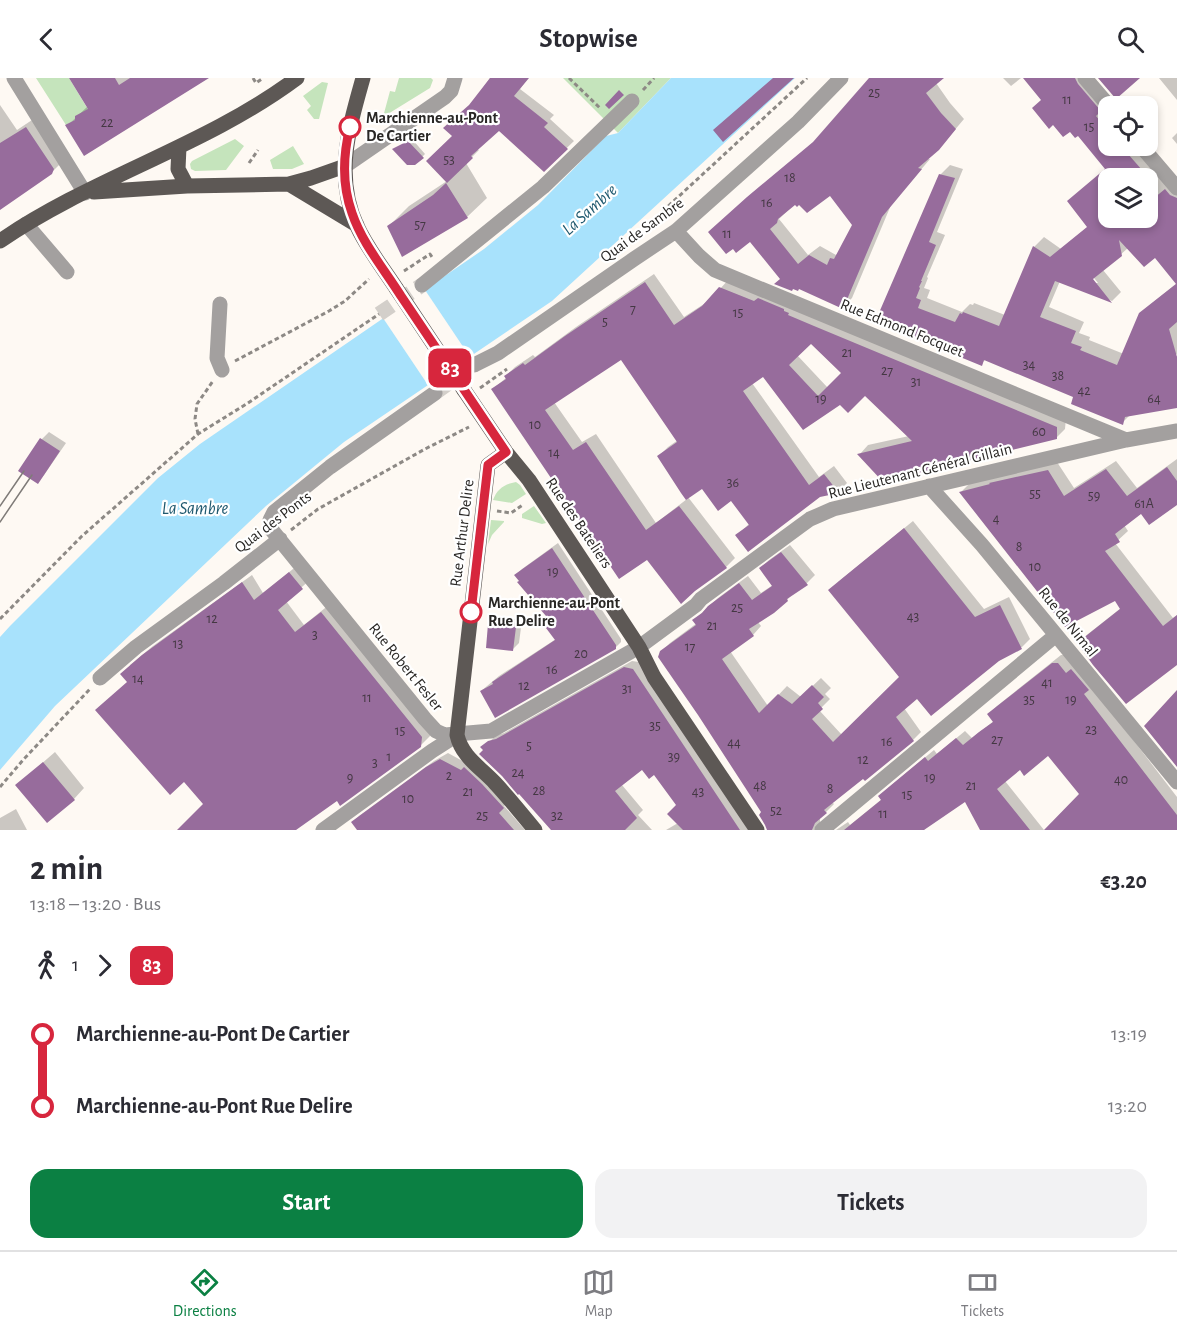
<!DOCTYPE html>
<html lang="en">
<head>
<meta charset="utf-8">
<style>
	body { margin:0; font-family:"Alegreya Sans",sans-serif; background:#f2f2f3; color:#2b2b33; height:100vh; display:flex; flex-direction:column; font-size:22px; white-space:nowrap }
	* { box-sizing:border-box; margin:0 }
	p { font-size:20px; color:#7c7c81 }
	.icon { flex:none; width:33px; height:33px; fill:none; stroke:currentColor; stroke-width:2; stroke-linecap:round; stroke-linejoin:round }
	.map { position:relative; height:752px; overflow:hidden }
	.panel { display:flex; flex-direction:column; background:#fff; flex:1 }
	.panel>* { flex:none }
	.badge { padding:0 12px; border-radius:9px; font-size:21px; line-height:39px }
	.fabs { position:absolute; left:1098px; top:18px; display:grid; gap:12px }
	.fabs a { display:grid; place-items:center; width:60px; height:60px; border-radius:12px; background:#fff; box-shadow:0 3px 9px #0003; font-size:30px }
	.map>.badge { position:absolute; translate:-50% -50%; box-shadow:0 0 0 3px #fff }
	.legs { display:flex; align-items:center; gap:9px; height:66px; padding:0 30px; font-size:20px }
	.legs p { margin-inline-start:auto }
	.headline { display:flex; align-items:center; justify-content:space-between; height:102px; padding:0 30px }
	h1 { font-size:33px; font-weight:700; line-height:45px }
	.button { display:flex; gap:12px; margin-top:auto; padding:12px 30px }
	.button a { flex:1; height:69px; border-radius:18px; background:#0b8043; color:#fff; font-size:24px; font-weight:700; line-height:69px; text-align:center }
	.button a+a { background:#f2f2f3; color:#2b2b33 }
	ul { padding:0 30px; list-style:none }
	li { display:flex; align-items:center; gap:21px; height:72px; font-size:22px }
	li i { display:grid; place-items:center; width:9px; height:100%; margin:0 8px; background:currentColor }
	li i::after { content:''; width:15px; height:15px; margin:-8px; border:4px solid; border-radius:50%; background:#fff }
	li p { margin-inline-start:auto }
	li:first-child i { background:linear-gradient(#0000 50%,currentColor 0) }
	li:last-child i { background:linear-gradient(currentColor 50%,#0000 0) }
	header { display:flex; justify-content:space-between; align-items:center; height:78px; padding:0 30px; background:#fff; font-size:27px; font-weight:700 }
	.tab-bar { display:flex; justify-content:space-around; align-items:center; height:84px; border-top:2px solid #e1e1e2; background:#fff; font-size:16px; color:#7c7c81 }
	.tab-bar a { display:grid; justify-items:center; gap:3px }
	.tab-bar .active { color:#0b8043 }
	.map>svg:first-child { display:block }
	.green { fill:#c5e4bc }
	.water { fill:#a8e2fc }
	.pier { fill:#fef9f3 }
	.shadow { fill:#0003; fill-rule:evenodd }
	.building { fill:#976c9c; fill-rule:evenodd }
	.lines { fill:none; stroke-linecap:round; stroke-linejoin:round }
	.minor-tunnel { stroke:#d3cfca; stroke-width:15; stroke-dasharray:15 8; stroke-linecap:butt }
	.path { stroke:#8d8985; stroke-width:3; stroke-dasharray:4.5 3; stroke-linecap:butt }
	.minor { stroke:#a3a09f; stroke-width:15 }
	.major { stroke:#5d5855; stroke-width:15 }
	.tram { stroke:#7f7b78; stroke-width:1.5 }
	.major-bridge { stroke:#5d5855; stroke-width:15 }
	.line-1-casing { stroke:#fff; stroke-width:14 }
	.line-1 { stroke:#d7263d; stroke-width:9 }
	.stop-1-dot { fill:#fff; stroke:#d7263d; stroke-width:3 }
	.labels { text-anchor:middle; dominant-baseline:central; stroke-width:4.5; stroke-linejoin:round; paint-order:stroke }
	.number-label { font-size:14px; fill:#443843 }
	.stop-label { font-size:16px; font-weight:bold; fill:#292725; stroke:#fff; text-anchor:start }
	.street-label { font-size:16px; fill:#292725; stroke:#fff }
	.water-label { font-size:18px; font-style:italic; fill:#1f596f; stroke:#fff }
</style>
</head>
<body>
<header><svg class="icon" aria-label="back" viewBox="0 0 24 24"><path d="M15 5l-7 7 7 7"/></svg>Stopwise<svg class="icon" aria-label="search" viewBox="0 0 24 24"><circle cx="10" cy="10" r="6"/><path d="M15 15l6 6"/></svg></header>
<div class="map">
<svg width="1177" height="752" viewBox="0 0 1177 752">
	<rect width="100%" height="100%" fill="#fef9f3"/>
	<!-- green -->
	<path class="green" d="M 36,0 L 69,0 L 89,33 L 76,38 L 75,42 L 66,47 Z
		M 399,0 L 431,0 L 433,2 L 430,10 L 383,39 L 390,13 L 395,14 Z
		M 563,0 L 671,0 L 618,55 Z
		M 322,4 L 328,5 L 319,41 L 314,41 L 307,32 L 311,28 L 303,18 Z
		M 235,61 L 244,68 L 226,92 L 195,93 L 191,91 L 190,86 L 192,83 Z
		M 293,68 L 304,86 L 292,91 L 273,91 L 270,82 Z
		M 516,404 L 520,407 L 526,416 L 512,425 L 493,422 C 497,411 504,406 516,404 Z
		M 534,428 L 546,445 L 542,446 L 522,440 L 522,436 Z
		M 491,442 L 504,443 L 504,444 L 492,457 L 488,466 Z"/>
	<!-- water -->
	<path class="water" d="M 671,0 L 795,0 L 552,223 L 344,364 L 266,428 L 55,628 L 0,692 L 0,559 L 10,548 L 158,400 L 200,366 L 484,171 L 538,127 L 606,58 L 618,55 Z"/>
	<!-- pier -->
	<path class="pier" d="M 423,209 L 472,282 L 430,310 L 381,237 Z"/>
	<!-- shadow -->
	<path class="shadow" d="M 70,0 L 205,0 L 67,48 L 88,28 Z
		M 490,0 L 528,0 L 520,11 L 554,37 L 550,41 L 574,63 L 544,92 L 499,51 L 477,71 L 479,72 L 466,85 L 487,120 L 467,139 L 389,148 L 409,128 L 447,103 L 454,58 L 472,25 Z
		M 872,0 L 942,0 L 936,5 L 950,25 L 964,41 L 948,60 L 926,80 L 930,81 L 891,127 L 852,220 L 843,229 L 782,201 L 750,161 L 820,58 ZM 830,116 L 854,147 L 841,172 L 836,177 L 820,168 L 808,177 L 779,141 L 795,125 L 800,125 Z
		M 1003,0 L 1021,0 L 1011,8 Z
		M 1025,0 L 1090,0 L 1108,32 L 1108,68 L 1138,68 L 1177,115 L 1177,204 L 1156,178 L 1128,170 L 1103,192 L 1121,214 L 1112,223 L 1060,203 L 1049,229 L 1084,244 L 1079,255 L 1090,259 L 1089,262 L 1124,276 L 1151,226 L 1177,205 L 1177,276 L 1173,279 L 1177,278 L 1177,325 L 1130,337 L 1122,345 L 1075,318 L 986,281 L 981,286 L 877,243 L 940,97 L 950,87 L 963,91 L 937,154 L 945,157 L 927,199 L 928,200 L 924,210 L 930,212 L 927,220 L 962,234 L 970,226 L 973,227 L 974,225 L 1005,237 L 1034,169 L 1044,159 L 1061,171 L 1089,148 L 1107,90 L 1078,56 L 1043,22 ZM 1108,100 L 1148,100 L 1148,140 L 1108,140 ZM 1090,195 L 1098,205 L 1094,205 Z
		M 1159,0 L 1177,0 L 1177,22 Z
		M 0,27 L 17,52 L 35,40 L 61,85 L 51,95 L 0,130 Z
		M 1177,55 L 1177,66 L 1172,60 Z
		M 412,61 L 425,76 L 415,86 L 394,71 Z
		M 654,196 L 684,239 L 710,222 L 729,201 L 1066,340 L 1065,351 L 1056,360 L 860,376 L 868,367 L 909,358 L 865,316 L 840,325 L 803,350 L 764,296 L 752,305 L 819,399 L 834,388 L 847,405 L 838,414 L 820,418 L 737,457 L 749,446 L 731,421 L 702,409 L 688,419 L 735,480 L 726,489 L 694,512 L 647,479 L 493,311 L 507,299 L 506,298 L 515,289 L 533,277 L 535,279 L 576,249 ZM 811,264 L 843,295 L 828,310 L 797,277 ZM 621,280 L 678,362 L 668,369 L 659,378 L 687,421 L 656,445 L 596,356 L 582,364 L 554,324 Z
		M 49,354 L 66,365 L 44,397 L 38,404 L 21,393 L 42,361 Z
		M 1177,381 L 1177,425 L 1142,434 L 1124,447 L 1128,453 L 1115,465 L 1173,540 L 1177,537 L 1177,585 L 1079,565 L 1088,556 L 1121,530 L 1116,521 L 961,414 L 970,405 L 1057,384 L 1074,410 L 1116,383 L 1137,410 Z
		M 913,443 L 984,531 L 1009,519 L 1030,561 L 1022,569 L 917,619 L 904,630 L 921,654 L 913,662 L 863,698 L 832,724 L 834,726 L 820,740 L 820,745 L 825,752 L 776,752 L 661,574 L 670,565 L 697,545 L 694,542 L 718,520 L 748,498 L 761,515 L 773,507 L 761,490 L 769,482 L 790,467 L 815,497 L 807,505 L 795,513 L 787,522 L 758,544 L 761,548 L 753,557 L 730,573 L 768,628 L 787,608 L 801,619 L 821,600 L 831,610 L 825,616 L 830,621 L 819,632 L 842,657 L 901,599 L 838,504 Z
		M 558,465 L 621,561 L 621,564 L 615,570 L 481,613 L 499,598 L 556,561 L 547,537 L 516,497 L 522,491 Z
		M 298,487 L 311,501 L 286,523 L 304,547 L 330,526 L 430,650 L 430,658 L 420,668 L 337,721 L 294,752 L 179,752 L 205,726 L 128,603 L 130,587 L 153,568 L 252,497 L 263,515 Z
		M 497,539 L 522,542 L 519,565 L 512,572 L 490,546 Z
		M 1061,577 L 1066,577 L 1091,607 L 1177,719 L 1177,752 L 1046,752 L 1081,716 L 1048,676 L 1020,690 L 1005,703 L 1044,752 L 982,752 L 966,722 L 921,752 L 836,752 L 848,744 L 850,747 L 882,721 L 888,710 L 934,672 L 937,676 L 965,653 L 972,660 L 994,643 L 989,636 L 997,628 Z
		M 632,583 L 639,584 L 757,752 L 666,752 L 678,745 L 677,727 L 654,694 L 643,690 L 622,707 L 643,732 L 638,737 L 652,752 L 553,752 L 483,669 L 497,657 L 504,655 Z
		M 55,674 L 84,710 L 74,721 L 17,707 Z
		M 448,675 L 468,686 L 509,723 L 504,728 L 525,752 L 455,752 L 447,744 L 432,752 L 360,752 L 353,744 L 359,738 L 434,683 Z
		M 16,731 L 27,752 L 0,752 L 0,740 Z"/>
	<!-- building -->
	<path class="building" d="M 69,0 L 115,0 L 119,7 L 130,0 L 209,0 L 84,78 L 65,47 L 75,42 L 75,38 L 88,31 Z
		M 490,0 L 529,0 L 514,18 L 548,45 L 544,49 L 568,71 L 544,94 L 499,53 L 471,78 L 473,80 L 447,105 L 426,83 L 452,58 L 443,50 L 469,27 Z
		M 773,0 L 794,0 L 723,64 L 713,52 Z
		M 869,0 L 944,0 L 926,15 L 941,35 L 956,51 L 939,72 L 918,90 L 922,91 L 882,139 L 843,231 L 799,211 L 798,213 L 793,211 L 792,213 L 774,206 L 780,201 L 750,164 L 736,175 L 733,171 L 726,176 L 708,154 L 747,119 L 813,64 ZM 830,118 L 852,147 L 834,181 L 830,180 L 827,187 L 809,177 L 798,186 L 770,151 L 777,145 L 778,141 L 795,127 L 797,129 L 799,127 L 807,135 Z
		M 1023,0 L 1075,0 L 1078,6 L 1101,33 L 1096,38 L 1108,53 L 1108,68 L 1121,68 L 1149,100 L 1108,100 L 1108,140 L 1148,140 L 1148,125 L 1165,111 L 1170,117 L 1177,120 L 1177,244 L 1169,251 L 1177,279 L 1177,330 L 1125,339 L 1123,347 L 1071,326 L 1073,319 L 984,282 L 982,288 L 875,244 L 939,96 L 955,100 L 929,164 L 936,167 L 921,203 L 922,203 L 919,209 L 920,210 L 916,220 L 921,222 L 918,230 L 955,244 L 960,235 L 962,236 L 963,234 L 999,248 L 1033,168 L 1050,179 L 1087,149 L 1067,123 L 1105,91 L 1078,58 L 1075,60 L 1070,54 L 1063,59 L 1053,47 L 1049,51 L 1032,30 L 1041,22 ZM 1119,162 L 1144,189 L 1155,180 L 1176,206 L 1139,235 L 1117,287 L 1080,272 L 1082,269 L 1071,265 L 1076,253 L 1040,239 L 1055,203 L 1112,225 L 1093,201 L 1122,178 Z
		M 1098,0 L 1140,0 L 1116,21 Z
		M 619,12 L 624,17 L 609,31 L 605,27 Z
		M 26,49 L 54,91 L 52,96 L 0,132 L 0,65 Z
		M 408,63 L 424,80 L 415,87 L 407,87 L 392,71 Z
		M 446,105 L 468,140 L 402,179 L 387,148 L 433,117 Z
		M 645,204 L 674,247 L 702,228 L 719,209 L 754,223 L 758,220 L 784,231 L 784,233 L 789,235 L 788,237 L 814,248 L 1057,349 L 1057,361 L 902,399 L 884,405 L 857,376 L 912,363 L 865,318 L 848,335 L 840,327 L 803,352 L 763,299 L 743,313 L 809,407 L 824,396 L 839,415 L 820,419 L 748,474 L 735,457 L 749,447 L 731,423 L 718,433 L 702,411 L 686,422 L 681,415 L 657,378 L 677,364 L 621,282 L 545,332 L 573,372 L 586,364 L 646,452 L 679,428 L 727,490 L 695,513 L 681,526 L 647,482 L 619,501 L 491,311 L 506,301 L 504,298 L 523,285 L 525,287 L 565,258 ZM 811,266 L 841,295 L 818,318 L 789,287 Z
		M 40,360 L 60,373 L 38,406 L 18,393 Z
		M 1167,389 L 1177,403 L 1177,427 L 1149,447 L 1141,436 L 1115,456 L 1120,464 L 1105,473 L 1163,548 L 1177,537 L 1177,587 L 1126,626 L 1093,587 L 1077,565 L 1120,531 L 1115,523 L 1065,549 L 959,414 L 990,406 L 989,405 L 1048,392 L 1064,418 L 1106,391 L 1127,418 Z
		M 904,450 L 975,539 L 1000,527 L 1022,571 L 999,583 L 931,638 L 917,621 L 896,639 L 914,663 L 865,703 L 863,701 L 824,732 L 827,735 L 815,745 L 812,752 L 767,752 L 765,747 L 759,737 L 761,734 L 698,637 L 658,579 L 660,573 L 696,547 L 692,542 L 702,535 L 708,528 L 739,505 L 752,522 L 772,508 L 759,490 L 781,474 L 808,507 L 787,521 L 788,523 L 774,535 L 749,551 L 754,558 L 722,581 L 759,635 L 778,616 L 792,626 L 812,607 L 824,619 L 818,625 L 823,631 L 812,641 L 833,664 L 899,599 L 828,512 Z
		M 552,470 L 616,567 L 616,571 L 495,640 L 480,613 L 493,606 L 492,604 L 555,562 L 540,542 L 546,538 L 517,504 L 519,503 L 514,497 Z
		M 289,494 L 303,511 L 278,532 L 295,554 L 321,534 L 422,659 L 421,669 L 340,728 L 337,723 L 296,752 L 177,752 L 203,726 L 184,704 L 170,717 L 95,632 L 127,604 L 120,596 L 142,577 L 242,504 L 254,522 Z
		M 488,546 L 516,549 L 513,573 L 486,570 Z
		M 1052,585 L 1058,585 L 1066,595 L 1071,591 L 1089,612 L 1084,616 L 1177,737 L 1177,752 L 1044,752 L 1079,716 L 1048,678 L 1024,698 L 1020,692 L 997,711 L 1030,752 L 980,752 L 965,724 L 924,752 L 844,752 L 881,722 L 878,718 L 925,679 L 928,683 L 956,660 L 963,667 L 979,654 L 993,644 L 987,636 Z
		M 624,589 L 633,591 L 740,752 L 683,752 L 667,736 L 676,727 L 654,697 L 649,701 L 642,692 L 615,713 L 637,740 L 625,752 L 551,752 L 519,716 L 518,717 L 502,698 L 479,676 L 483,672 L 480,669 L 488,663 L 496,661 Z
		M 1177,612 L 1177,689 L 1144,648 Z
		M 440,681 L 461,692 L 464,689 L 482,706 L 504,730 L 499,735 L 514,752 L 357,752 L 351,744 L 426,689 Z
		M 43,684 L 75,722 L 47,745 L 15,707 Z"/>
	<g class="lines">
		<!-- minor-tunnel -->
		<path class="minor-tunnel" d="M 379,236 L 422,207
			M 435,315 L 474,287"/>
		<!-- path -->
		<path class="path" d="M 253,0 L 256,5 L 263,0
			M 569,0 L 600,30
			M 643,12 L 654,0
			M 249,85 L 258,72
			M 655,146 L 664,132 L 807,0
			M 404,193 L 430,176 L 432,179
			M 235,283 L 329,233 L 345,223 L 369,201
			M 480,310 L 507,291
			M 198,356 L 195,341 L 197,326 L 213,303
			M 497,433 L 511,435 L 524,426
			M 291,452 L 318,431 L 425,371 L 469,349
			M 0,541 L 82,458 L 198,356 L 248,325 L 379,236
			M 0,709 L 23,682 L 90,611"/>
		<!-- minor -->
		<path class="minor" d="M 14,0 L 85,115
			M 1085,0 L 1109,28
			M 1141,68 L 1177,110
			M 345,88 L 445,19 L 451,13 L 455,0
			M 26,146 L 67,194
			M 676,153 L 699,178 L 715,192 L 1126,362
			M 422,207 L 543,109 L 632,23
			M 220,226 L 217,280 L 222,292
			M 474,287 L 498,275 L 634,181 L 676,153 L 798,44 L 841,0
			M 435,315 L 330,389 L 274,434 L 270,442 L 271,451 L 425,641 L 436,653 L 445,657 L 491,653 L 639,569 L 696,527 L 701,521 L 799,449 L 810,441 L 833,431 L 1126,362 L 1177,353
			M 929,408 L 982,467 L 1177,704
			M 100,600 L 136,569 L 224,505 L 280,461
			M 323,752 L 432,673 L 457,657
			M 822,752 L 1056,557"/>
		<!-- major -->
		<path class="major" d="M 363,0 C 349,50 334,98 357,148 C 367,170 383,190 396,210
			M 179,69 L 178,91 L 187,108
			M 289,106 L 357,147
			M 94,114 L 187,108 L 289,106 L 311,100 L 345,88
			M 0,163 C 93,99 206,68 297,0
			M 464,312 L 506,374 L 529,402 L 589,493 L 639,569 L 654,599 L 757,752
			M 506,374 L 488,387 L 457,657 C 462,679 480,689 495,705 C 509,720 522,736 535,752"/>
		<!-- tram -->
		<path class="tram" d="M 0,428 L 24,393
			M 0,444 L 32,397"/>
		<!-- major-bridge -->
		<path class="major-bridge" d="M 396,210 L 464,312"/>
	</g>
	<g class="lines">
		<defs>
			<path id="line-1" d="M 350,49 C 343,77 342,107 352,135 C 362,165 384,191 401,218 C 436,270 471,322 506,374 L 488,387 L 471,534"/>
		</defs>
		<!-- line-1 casing -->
		<use href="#line-1" class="line-1-casing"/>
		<!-- line-1 -->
		<use href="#line-1" class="line-1"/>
	</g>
	<!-- markers -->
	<g class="stop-1-dot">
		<circle cx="350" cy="49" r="10"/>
		<circle cx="471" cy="534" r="10"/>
	</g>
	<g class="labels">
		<!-- number labels -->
		<g class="number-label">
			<text x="874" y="15">25</text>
			<text x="1067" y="22">11</text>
			<text x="107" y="45">22</text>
			<text x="1089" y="49">15</text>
			<text x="449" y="82">53</text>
			<text x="790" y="100">18</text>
			<text x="767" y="125">16</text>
			<text x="420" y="147">57</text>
			<text x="727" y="156">11</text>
			<text x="633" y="231">7</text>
			<text x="738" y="235">15</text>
			<text x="605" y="244">5</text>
			<text x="847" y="275">21</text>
			<text x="1029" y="287">34</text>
			<text x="887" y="293">27</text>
			<text x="1058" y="298">38</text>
			<text x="916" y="304">31</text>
			<text x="1084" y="313">42</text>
			<text x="821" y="321">19</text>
			<text x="1154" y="321">64</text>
			<text x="535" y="347">10</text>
			<text x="1039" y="354">60</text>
			<text x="554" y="375">14</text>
			<text x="733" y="405">36</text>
			<text x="1035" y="416">55</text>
			<text x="1094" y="418">59</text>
			<text x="1144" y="426">61A</text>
			<text x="996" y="441">4</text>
			<text x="1019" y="469">8</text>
			<text x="1035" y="489">10</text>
			<text x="553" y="494">19</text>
			<text x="737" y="530">25</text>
			<text x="913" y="539">43</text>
			<text x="212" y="541">12</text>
			<text x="712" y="548">21</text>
			<text x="315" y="557">3</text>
			<text x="178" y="566">13</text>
			<text x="690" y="569">17</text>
			<text x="581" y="576">20</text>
			<text x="552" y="592">16</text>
			<text x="138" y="601">14</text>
			<text x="1047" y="605">41</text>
			<text x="524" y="608">12</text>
			<text x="627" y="611">31</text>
			<text x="367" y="620">11</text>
			<text x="1029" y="622">35</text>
			<text x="1071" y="622">19</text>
			<text x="655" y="648">35</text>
			<text x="1091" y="652">23</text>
			<text x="400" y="653">15</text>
			<text x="997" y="662">27</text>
			<text x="887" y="664">16</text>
			<text x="734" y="665">44</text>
			<text x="529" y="668">5</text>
			<text x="389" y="679">1</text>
			<text x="674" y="679">39</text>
			<text x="863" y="682">12</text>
			<text x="375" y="685">3</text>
			<text x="518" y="695">24</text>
			<text x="449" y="698">2</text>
			<text x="350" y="700">9</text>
			<text x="930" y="700">19</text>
			<text x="1121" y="702">40</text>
			<text x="760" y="708">48</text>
			<text x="971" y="708">21</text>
			<text x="830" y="711">8</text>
			<text x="539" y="713">28</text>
			<text x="468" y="714">21</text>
			<text x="698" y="714">43</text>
			<text x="907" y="717">15</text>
			<text x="408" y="721">10</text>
			<text x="776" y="733">52</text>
			<text x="883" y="736">11</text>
			<text x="482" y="738">25</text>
			<text x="557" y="738">32</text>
		</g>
		<!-- stop labels -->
		<g class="stop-label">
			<text x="366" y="40">Marchienne-au-Pont<tspan x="366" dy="18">De Cartier</tspan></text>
			<text x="488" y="525">Marchienne-au-Pont<tspan x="488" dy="18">Rue Delire</tspan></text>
		</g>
		<!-- street labels -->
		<g class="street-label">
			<text transform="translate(642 152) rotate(-36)">Quai de Sambre</text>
			<text transform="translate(902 250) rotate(22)">Rue Edmond Focquet</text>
			<text transform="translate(920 393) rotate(-14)">Rue Lieutenant Général Gillain</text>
			<text transform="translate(273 444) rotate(-37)">Quai des Ponts</text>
			<text transform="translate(579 445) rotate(56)">Rue des Bateliers</text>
			<text transform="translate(462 455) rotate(-83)">Rue Arthur Delire</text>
			<text transform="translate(1068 544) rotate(51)">Rue de Nimal</text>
			<text transform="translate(406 589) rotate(51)">Rue Robert Fesler</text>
		</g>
		<!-- water labels -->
		<g class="water-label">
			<text transform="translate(590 132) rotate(-42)">La Sambre</text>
			<text x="195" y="431">La Sambre</text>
		</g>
	</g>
</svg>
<div class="fabs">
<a><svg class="icon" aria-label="locate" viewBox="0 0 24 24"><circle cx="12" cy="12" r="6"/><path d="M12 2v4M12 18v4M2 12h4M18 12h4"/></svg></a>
<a><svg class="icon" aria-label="layers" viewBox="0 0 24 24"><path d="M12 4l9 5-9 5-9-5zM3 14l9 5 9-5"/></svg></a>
</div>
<b class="badge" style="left:450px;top:290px;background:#d7263d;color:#fff">83</b>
</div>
<section class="panel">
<div class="headline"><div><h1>2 min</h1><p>13:18 – 13:20 · Bus</p></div><b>€3.20</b></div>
<div class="legs"><svg class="icon" aria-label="walk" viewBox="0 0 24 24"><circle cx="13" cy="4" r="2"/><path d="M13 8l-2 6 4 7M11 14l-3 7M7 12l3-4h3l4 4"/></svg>1<svg class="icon" aria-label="forward" viewBox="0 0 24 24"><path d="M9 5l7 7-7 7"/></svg><b class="badge" style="background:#d7263d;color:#fff">83</b></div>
<ul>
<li><i style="color:#d7263d"></i><b>Marchienne-au-Pont De Cartier</b><p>13:19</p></li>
<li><i style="color:#d7263d"></i><b>Marchienne-au-Pont Rue Delire</b><p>13:20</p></li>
</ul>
<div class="button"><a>Start</a><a>Tickets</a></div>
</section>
<nav class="tab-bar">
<a class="active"><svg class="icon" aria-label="directions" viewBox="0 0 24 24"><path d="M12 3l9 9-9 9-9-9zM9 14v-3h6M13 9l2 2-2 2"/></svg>Directions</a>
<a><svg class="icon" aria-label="map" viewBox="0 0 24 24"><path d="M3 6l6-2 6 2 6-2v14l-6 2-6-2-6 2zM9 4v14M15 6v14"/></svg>Map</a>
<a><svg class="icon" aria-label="tickets" viewBox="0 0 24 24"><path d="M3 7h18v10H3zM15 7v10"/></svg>Tickets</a>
</nav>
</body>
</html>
